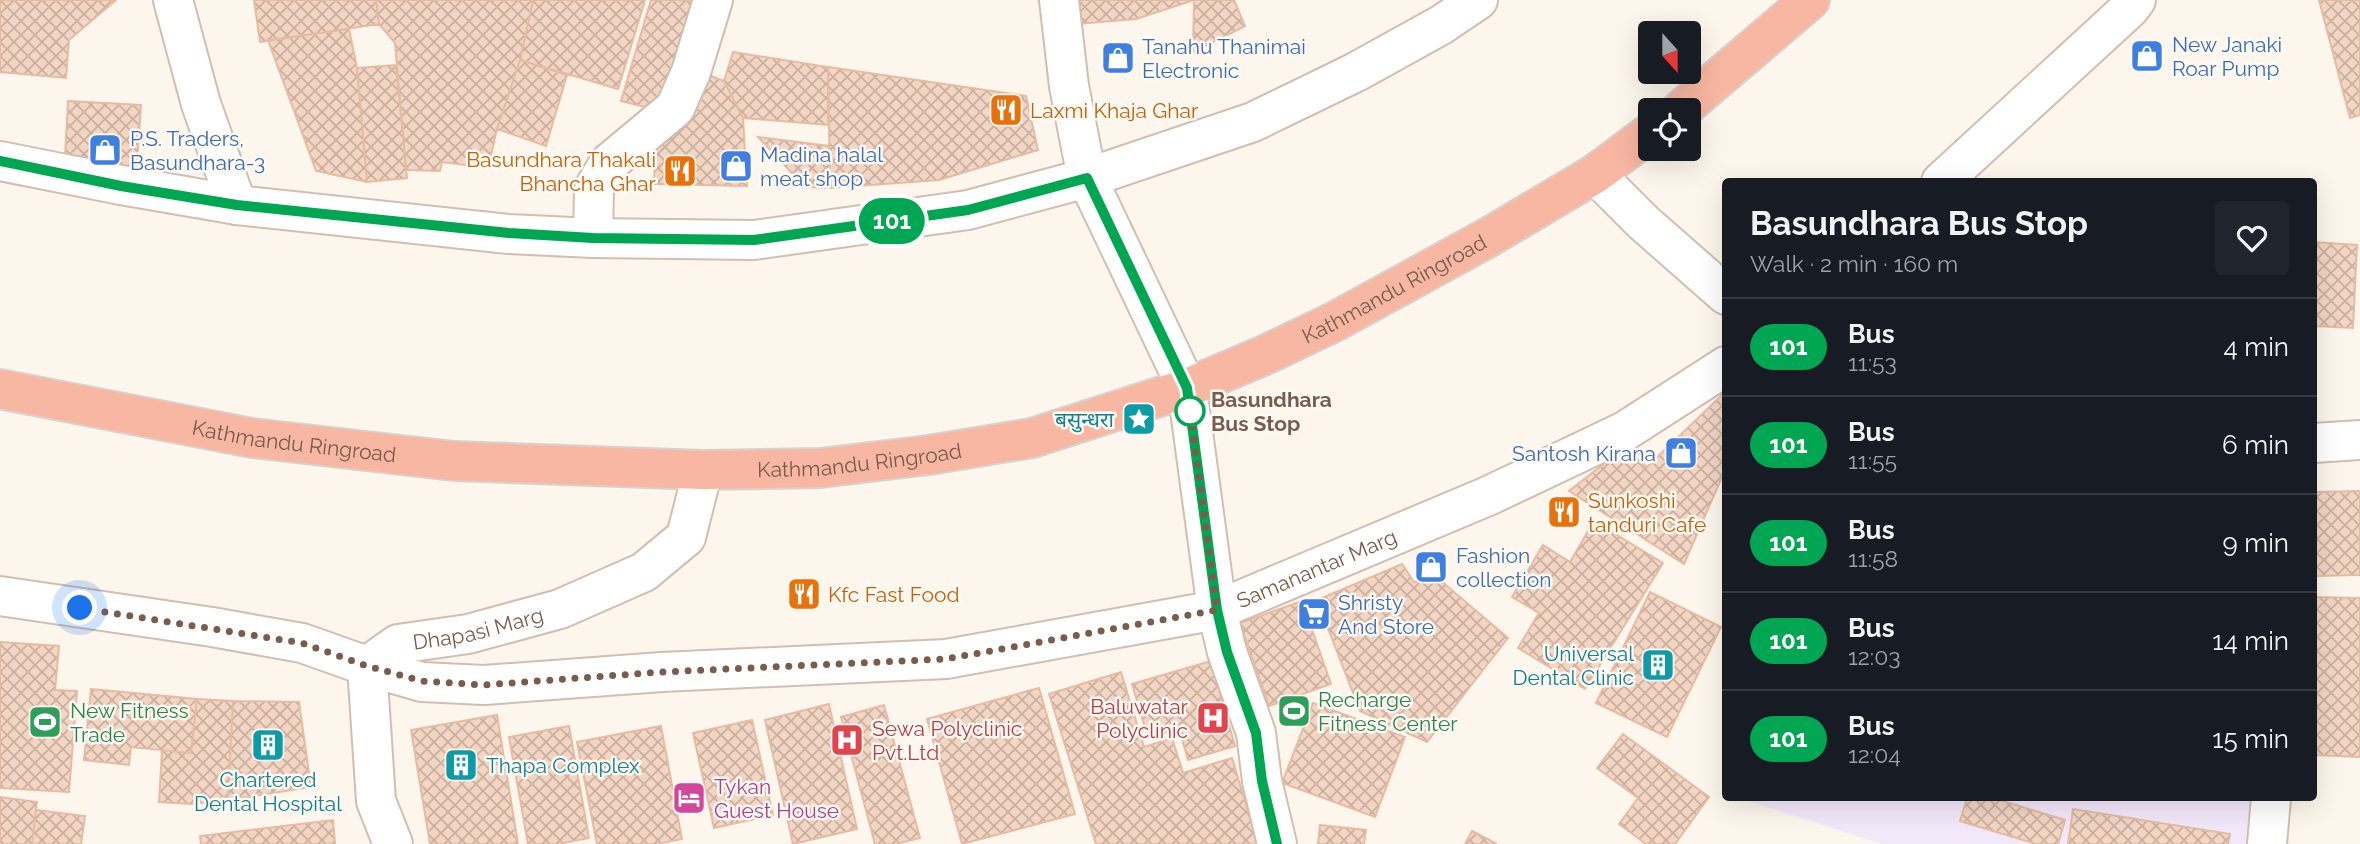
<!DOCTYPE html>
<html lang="en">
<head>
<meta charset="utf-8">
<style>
	body { margin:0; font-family:Raleway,"Noto Sans Devanagari",sans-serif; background:#20242c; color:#f1f3f6; height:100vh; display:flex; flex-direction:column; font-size:26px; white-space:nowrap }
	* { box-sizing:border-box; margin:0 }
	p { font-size:23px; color:#9ea1a6 }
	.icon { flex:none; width:38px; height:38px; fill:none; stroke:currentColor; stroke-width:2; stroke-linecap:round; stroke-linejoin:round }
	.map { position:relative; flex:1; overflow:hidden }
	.side { position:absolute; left:1722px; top:178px; width:595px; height:623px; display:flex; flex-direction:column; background:#171b24; border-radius:7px; box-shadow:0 7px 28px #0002 }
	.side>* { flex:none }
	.badge { padding:0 14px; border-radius:23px; font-size:24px; line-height:46px }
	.needle { width:46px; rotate:159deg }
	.fabs { position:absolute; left:1638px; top:21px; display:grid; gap:14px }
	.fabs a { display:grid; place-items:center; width:63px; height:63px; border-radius:7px; background:#171b24; box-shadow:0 7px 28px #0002; font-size:35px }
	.you { position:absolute; width:35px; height:35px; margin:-18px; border:5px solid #fff; border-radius:50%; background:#1a73e8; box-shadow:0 0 0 10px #1a73e833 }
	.map>.badge { position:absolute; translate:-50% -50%; box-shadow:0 0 0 4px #fff }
	.round { display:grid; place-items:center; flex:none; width:74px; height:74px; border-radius:7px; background:#20242c }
	.head { display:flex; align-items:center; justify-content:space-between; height:119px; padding:0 28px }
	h1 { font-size:33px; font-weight:700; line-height:52px }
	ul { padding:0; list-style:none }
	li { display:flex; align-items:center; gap:21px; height:98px; padding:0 28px; border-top:2px solid #363941 }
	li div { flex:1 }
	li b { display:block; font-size:26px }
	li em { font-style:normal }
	li .badge { min-width:77px; font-weight:700; text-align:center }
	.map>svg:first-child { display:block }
	.education { fill:#f3e8fa }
	.building { fill:url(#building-cross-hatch); stroke:#e6bba3; stroke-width:2 }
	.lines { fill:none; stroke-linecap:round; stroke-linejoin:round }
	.minor-casing { stroke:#d1beb0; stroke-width:42 }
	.highway-casing { stroke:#dad1cd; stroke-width:42 }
	.minor { stroke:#fff; stroke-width:38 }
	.highway { stroke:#f7b7a3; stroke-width:38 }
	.line-casing { stroke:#fff; stroke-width:16 }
	.line { stroke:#00a651; stroke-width:10 }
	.walk { stroke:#7a5c4d; stroke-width:7; stroke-dasharray:0 12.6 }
	.stop-dot { fill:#fff; stroke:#00a651; stroke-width:3.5 }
	.labels { text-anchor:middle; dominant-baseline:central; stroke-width:5; stroke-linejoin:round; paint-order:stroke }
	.shop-label { font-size:21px; fill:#366cbe; stroke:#fffaf3; text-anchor:start }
	.food-label { font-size:21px; fill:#c56008; stroke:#fffaf3; text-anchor:start }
	.street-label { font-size:21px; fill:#7a5c4d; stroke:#fffaf3 }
	.stop-label { font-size:21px; font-weight:bold; fill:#7a5c4d; stroke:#fffaf3; text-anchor:start }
	.culture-label { font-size:21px; fill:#0d838f; stroke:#fffaf3; text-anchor:end }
	.leisure-label { font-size:21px; fill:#27864d; stroke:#fffaf3; text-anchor:start }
	.health-label { font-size:21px; fill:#be3a42; stroke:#fffaf3; text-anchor:end }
	.hotel-label { font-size:21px; fill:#b23c85; stroke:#fffaf3; text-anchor:start }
</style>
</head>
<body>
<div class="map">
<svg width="2360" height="844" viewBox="0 0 2360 844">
	<defs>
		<pattern id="building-cross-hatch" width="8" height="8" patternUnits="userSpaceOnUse" patternTransform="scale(1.75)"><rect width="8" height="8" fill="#f3d5c3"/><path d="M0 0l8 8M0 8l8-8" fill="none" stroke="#cab0a1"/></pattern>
	</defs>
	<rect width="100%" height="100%" fill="#fdf6ec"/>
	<!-- education -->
	<path class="education" d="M 1739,798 L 2250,798 L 2247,844 L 1882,844 Z"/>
	<!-- building -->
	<path class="building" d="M 0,0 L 116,0 L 69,40 L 66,78 L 0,72 Z
		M 254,0 L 376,0 L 379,24 L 260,42 Z
		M 376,0 L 533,0 L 520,60 L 497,129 L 488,168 L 442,162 L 440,171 L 406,170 L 395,43 L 379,24 Z
		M 533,0 L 645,0 L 618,89 L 520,60 Z
		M 651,0 L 696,0 L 682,58 L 657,110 L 621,101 Z
		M 1080,0 L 1194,0 L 1136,19 L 1078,24 Z
		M 1194,0 L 1234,0 L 1245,26 L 1193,52 Z
		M 2319,0 L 2360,0 L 2360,115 L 2350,118 Z
		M 349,29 L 357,68 L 367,182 L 316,171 L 268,40 Z
		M 733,52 L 828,67 L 828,125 L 743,118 L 724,81 Z
		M 520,60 L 567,75 L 546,146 L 497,129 Z
		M 396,65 L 407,178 L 367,182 L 357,68 Z
		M 828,67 L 1026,96 L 1038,150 L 939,180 L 830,188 Z
		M 711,76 L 724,81 L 743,118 L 747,186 L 654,184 L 655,151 L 687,117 Z
		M 68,101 L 141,105 L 136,178 L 64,174 Z
		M 758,137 L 829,146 L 830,188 L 805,187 Z
		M 2314,242 L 2357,245 L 2353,328 L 2314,326 Z
		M 1726,391 L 1726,468 L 1684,564 L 1569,491 L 1624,448 L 1647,467 Z
		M 2360,491 L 2360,575 L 2314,576 L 2314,492 Z
		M 1594,521 L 1663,563 L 1585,689 L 1518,648 L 1539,613 L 1512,597 L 1543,545 L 1570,562 Z
		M 1402,564 L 1414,582 L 1440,580 L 1508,638 L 1427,742 L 1360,711 L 1317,600 Z
		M 1650,592 L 1721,627 L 1667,737 L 1596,703 Z
		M 2314,597 L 2360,598 L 2360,757 L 2314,755 Z
		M 1302,601 L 1331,684 L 1269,706 L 1240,623 Z
		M 0,642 L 59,646 L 55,690 L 77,691 L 69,792 L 0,788 Z
		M 1211,661 L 1235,746 L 1188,760 L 1179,729 L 1148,738 L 1132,684 Z
		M 1121,672 L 1144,747 L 1172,738 L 1183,773 L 1232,758 L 1258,844 L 1096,844 L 1049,694 Z
		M 1039,688 L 1075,814 L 962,844 L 927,719 Z
		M 91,689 L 197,699 L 191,753 L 131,747 L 129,765 L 84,760 Z
		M 197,699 L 233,701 L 228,800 L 192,804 L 159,802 L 162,750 L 191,753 Z
		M 233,701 L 299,702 L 311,787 L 228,800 Z
		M 1313,703 L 1405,737 L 1375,817 L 1282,783 Z
		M 829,704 L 857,829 L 793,844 L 765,720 Z
		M 884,705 L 920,838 L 896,844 L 875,844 L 841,717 Z
		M 497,715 L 518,844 L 430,844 L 411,730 Z
		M 752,720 L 773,815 L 714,828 L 693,733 Z
		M 569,726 L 589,838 L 558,844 L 528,844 L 509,737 Z
		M 661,726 L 682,839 L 657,844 L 597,844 L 577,742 Z
		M 1623,734 L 1709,797 L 1675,844 L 1646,844 L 1619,824 L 1638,798 L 1597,768 Z
		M 0,797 L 37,802 L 32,844 L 0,844 Z
		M 1967,798 L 1993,798 L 2065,820 L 2058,844 L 2036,844 L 1960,821 Z
		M 2073,809 L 2230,834 L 2228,844 L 2068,844 Z
		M 36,810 L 85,816 L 81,844 L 32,844 Z
		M 333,820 L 335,844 L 201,844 L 200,836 Z
		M 1320,825 L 1366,830 L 1364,844 L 1318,844 Z
		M 1472,831 L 1497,844 L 1465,844 Z"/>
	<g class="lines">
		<defs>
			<g id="minor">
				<path d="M 173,0 L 201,104 L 237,205"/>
				<path d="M 1059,0 L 1069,86 L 1087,178 L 1253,122 L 1356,72 L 1441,25 L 1478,0"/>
				<path d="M 0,161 L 121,185 L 237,205 L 509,234 L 593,238 L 754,240 L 968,210 L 1087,178 L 1187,388 L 1217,610 L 1227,652 L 1256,733 L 1262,781 L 1277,844"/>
				<path d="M 1595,174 L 1643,222 L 1726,295"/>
				<path d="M 1941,182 L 2129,9 L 2136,0"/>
				<path d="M 593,238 L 594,188 L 609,163 L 675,108 L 691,72 L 713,0"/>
				<path d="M 2314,443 L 2360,440"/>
				<path id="s1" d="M 0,596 L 212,627 L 302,643 L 367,666 L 422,682 L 484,685 L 662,672 L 946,659 L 1217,610 L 1488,496 L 1625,431 L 1726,366"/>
				<path id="s2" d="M 393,844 L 376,801 L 367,666 L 398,644 L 468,634 L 560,609 L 644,572 L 686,537 L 703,470"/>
				<path d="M 2267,844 L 2271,798"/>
			</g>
			<g id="highway">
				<path d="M 1681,110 L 1810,0"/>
				<path id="s3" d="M 0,389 L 252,438 L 454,461 L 703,470 L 820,468 L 929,455 L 1032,438 L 1187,388 L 1267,354 L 1334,322 L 1489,237 L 1595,174 L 1650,133"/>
			</g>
		</defs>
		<!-- minor casing -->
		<use href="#minor" class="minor-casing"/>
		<!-- highway casing -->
		<use href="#highway" class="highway-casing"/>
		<!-- minor -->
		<use href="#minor" class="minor"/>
		<!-- highway -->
		<use href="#highway" class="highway"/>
	</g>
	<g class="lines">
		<defs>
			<path id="line" d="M 0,161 L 121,186 L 237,205 L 509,233 L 593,238 L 754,240 L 968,210 L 1087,178 L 1187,388 L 1217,610 L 1227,652 L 1256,733 L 1262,781 L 1277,844"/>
		</defs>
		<!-- line casing -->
		<use href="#line" class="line-casing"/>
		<!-- line -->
		<use href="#line" class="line"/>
		<!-- walk -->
		<path class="walk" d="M 80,608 L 302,643 L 367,666 L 422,681 L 484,685 L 662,672 L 946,659 L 1217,610 L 1190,411"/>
	</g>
	<!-- icons -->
	<defs>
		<symbol id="shop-square" viewBox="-11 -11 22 22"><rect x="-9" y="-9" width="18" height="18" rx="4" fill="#3f7fe0" stroke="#fffaf3"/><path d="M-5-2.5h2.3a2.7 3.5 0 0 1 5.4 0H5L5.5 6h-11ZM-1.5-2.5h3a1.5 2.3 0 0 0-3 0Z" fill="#fff"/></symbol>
		<symbol id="restaurant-square" viewBox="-11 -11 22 22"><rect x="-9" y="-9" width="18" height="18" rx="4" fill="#e8710a" stroke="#fffaf3"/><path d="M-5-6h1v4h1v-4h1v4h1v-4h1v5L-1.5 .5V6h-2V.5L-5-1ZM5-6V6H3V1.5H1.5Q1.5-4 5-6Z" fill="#fff"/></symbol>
		<symbol id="sight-square" viewBox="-11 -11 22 22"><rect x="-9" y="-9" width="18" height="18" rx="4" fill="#0f9aa8" stroke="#fffaf3"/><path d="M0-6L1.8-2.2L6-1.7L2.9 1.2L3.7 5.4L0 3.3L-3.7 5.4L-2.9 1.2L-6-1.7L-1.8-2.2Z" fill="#fff"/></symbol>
		<symbol id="supermarket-square" viewBox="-11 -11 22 22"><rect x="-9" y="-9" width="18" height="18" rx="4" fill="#3f7fe0" stroke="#fffaf3"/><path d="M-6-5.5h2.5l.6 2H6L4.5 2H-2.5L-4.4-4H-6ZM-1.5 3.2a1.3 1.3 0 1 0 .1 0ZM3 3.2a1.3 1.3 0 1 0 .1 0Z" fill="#fff"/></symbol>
		<symbol id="building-square" viewBox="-11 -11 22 22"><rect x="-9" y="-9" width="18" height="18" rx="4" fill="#0f9aa8" stroke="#fffaf3"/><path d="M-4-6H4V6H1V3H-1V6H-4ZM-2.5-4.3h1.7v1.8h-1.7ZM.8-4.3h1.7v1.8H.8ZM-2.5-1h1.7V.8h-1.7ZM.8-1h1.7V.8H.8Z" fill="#fff"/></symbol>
		<symbol id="stadium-square" viewBox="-11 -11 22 22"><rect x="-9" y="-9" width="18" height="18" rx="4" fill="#2e9e5b" stroke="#fffaf3"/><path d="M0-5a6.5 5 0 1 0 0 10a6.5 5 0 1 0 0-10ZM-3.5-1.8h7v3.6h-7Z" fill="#fff"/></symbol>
		<symbol id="hospital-square" viewBox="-11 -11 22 22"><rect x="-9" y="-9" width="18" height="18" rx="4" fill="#e0444e" stroke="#fffaf3"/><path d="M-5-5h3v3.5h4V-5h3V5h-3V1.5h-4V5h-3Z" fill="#fff"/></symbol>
		<symbol id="hotel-square" viewBox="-11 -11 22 22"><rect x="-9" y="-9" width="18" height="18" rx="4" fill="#d1479c" stroke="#fffaf3"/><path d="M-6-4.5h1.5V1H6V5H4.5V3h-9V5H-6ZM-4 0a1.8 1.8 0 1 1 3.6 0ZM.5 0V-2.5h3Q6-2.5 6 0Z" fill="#fff"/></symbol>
	</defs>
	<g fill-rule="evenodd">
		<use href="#shop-square" x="2128" y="37" width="38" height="38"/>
		<use href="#shop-square" x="1099" y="39" width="38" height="38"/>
		<use href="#restaurant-square" x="987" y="91" width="38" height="38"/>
		<use href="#shop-square" x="86" y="131" width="38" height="38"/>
		<use href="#shop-square" x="717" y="147" width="38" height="38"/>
		<use href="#restaurant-square" x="661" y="152" width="38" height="38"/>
		<use href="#sight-square" x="1120" y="400" width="38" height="38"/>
		<use href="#shop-square" x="1662" y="434" width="38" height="38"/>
		<use href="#restaurant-square" x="1545" y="493" width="38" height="38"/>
		<use href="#shop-square" x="1412" y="548" width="38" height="38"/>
		<use href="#restaurant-square" x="785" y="575" width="38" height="38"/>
		<use href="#supermarket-square" x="1295" y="595" width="38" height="38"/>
		<use href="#building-square" x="1639" y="646" width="38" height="38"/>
		<use href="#stadium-square" x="1275" y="692" width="38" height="38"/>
		<use href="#hospital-square" x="1194" y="699" width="38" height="38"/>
		<use href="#stadium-square" x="26" y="703" width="38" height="38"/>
		<use href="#hospital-square" x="828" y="721" width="38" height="38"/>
		<use href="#building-square" x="249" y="726" width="38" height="38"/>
		<use href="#building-square" x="442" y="746" width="38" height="38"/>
		<use href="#hotel-square" x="670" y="779" width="38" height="38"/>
	</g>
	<!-- markers -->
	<circle class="stop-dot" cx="1190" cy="411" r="14"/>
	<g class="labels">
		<!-- shop labels -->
		<g class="shop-label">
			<text x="2172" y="44">New Janaki<tspan x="2172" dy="24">Roar Pump</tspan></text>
			<text x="1142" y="46">Tanahu Thanimai<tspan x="1142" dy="24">Electronic</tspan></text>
			<text x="130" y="138">P.S. Traders,<tspan x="130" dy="24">Basundhara-3</tspan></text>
			<text x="760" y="154">Madina halal<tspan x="760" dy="24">meat shop</tspan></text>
			<text x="1656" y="453" text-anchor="end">Santosh Kirana</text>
			<text x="1456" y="555">Fashion<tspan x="1456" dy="24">collection</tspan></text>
			<text x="1338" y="602">Shristy<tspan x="1338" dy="24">And Store</tspan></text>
		</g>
		<!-- food labels -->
		<g class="food-label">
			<text x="1030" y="110">Laxmi Khaja Ghar</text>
			<text x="656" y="159" text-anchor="end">Basundhara Thakali<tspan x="656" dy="24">Bhancha Ghar</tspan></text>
			<text x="1588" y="500">Sunkoshi<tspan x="1588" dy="24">tanduri Cafe</tspan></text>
			<text x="828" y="594">Kfc Fast Food</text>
		</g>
		<!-- street labels -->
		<g class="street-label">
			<text stroke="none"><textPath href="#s3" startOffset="1433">Kathmandu Ringroad</textPath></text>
			<text stroke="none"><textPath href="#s3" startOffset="299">Kathmandu Ringroad</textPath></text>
			<text stroke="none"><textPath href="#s3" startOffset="866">Kathmandu Ringroad</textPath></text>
			<text stroke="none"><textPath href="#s1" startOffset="1340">Samanantar Marg</textPath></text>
			<text stroke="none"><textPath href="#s2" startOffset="301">Dhapasi Marg</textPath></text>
		</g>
		<!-- stop labels -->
		<g class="stop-label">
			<text x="1211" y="399">Basundhara<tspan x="1211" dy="24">Bus Stop</tspan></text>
		</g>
		<!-- culture labels -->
		<g class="culture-label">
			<text x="1114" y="419">बसुन्धरा</text>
			<text x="1634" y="653">Universal<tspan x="1634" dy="24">Dental Clinic</tspan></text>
			<text x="486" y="765" text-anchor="start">Thapa Complex</text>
			<text x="268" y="779" text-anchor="middle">Chartered<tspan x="268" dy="24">Dental Hospital</tspan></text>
		</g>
		<!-- leisure labels -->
		<g class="leisure-label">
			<text x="1318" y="699">Recharge<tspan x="1318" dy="24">Fitness Center</tspan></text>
			<text x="70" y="710">New Fitness<tspan x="70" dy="24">Trade</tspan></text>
		</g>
		<!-- health labels -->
		<g class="health-label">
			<text x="1188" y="706">Baluwatar<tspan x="1188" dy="24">Polyclinic</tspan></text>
			<text x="872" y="728" text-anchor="start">Sewa Polyclinic<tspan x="872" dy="24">Pvt.Ltd</tspan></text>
		</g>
		<!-- hotel labels -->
		<g class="hotel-label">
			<text x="714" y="786">Tykan<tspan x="714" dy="24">Guest House</tspan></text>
		</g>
	</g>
</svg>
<div class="fabs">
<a><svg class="needle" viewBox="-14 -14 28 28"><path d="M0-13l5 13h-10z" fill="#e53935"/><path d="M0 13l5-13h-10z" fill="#9ea1a6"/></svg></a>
<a><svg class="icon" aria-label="locate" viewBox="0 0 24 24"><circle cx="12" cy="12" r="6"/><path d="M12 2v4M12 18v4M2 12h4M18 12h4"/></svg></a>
</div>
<div class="you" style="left:80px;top:608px"></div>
<b class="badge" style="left:892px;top:221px;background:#00a651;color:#fff">101</b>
<section class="side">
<div class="head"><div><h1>Basundhara Bus Stop</h1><p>Walk · 2 min · 160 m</p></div><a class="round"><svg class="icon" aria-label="heart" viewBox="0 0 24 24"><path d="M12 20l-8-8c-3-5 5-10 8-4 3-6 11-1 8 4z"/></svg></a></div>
<ul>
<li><span class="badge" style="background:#00a651;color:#fff">101</span><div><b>Bus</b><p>11:53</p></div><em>4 min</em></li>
<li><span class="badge" style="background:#00a651;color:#fff">101</span><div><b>Bus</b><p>11:55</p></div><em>6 min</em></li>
<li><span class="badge" style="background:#00a651;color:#fff">101</span><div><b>Bus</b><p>11:58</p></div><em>9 min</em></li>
<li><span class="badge" style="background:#00a651;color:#fff">101</span><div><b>Bus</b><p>12:03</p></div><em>14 min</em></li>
<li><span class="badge" style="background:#00a651;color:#fff">101</span><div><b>Bus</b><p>12:04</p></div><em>15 min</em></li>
</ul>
</section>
</div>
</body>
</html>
